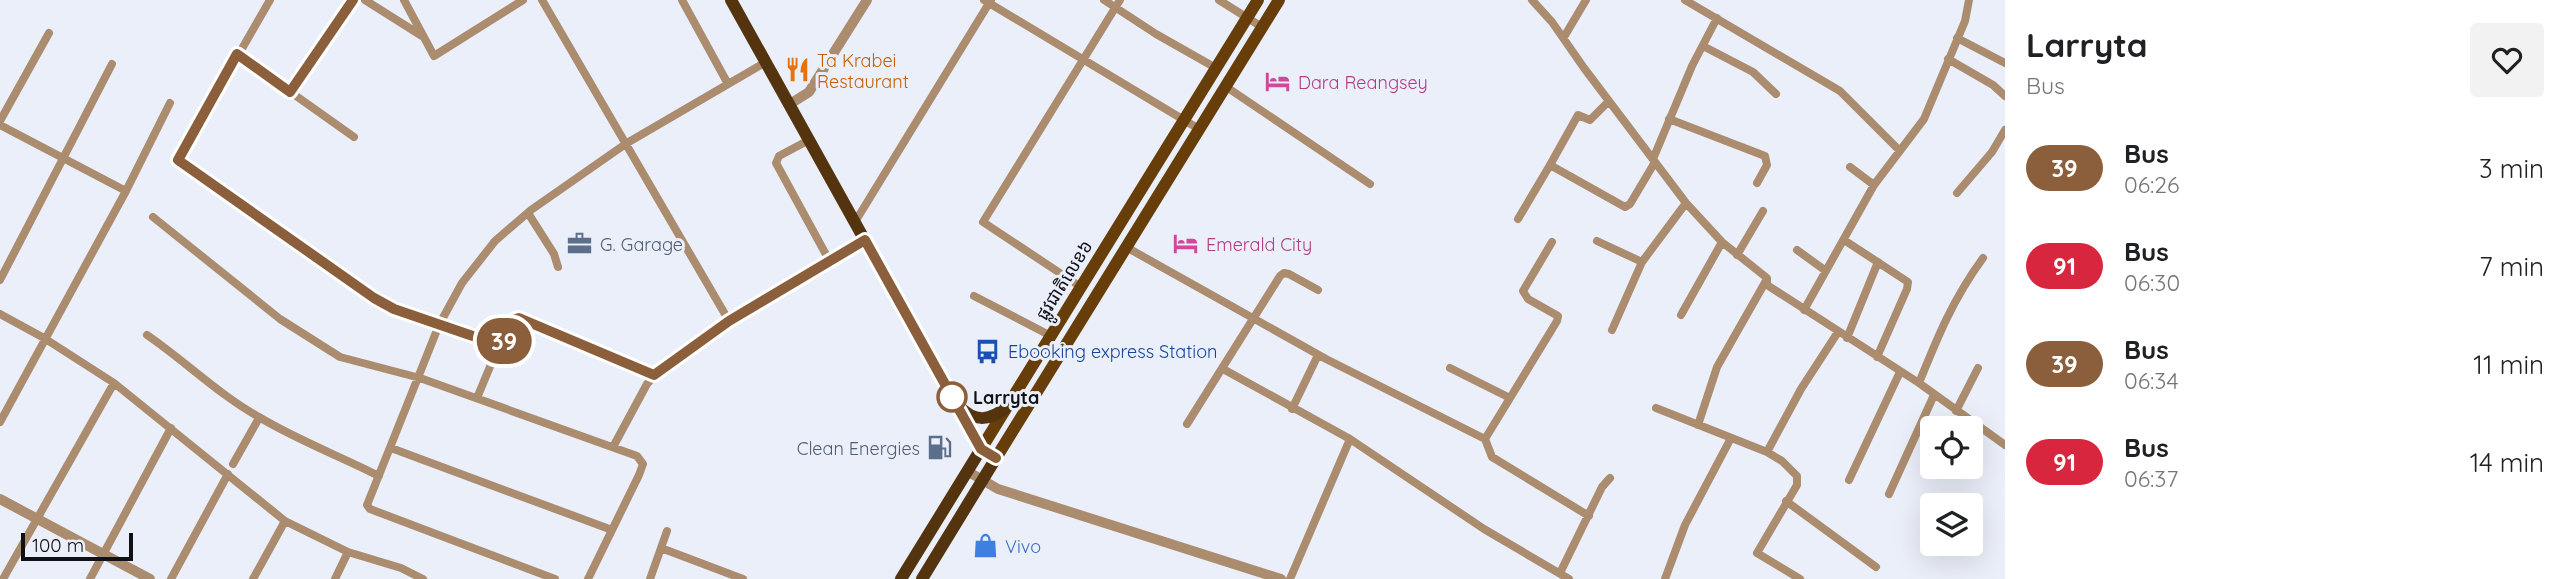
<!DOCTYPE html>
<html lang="en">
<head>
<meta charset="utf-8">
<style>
	body { margin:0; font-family:Quicksand,"Noto Sans Khmer",sans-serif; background:#f2f2f2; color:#202124; height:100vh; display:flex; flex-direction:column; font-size:26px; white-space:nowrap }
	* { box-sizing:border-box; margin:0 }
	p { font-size:23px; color:#757577 }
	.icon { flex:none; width:38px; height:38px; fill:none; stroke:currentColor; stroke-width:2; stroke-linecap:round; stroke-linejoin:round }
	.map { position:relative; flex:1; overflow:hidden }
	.side { display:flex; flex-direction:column; background:#fff; width:560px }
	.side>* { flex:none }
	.badge { padding:0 14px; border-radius:23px; font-size:24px; line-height:46px }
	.controls { position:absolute; left:1920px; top:416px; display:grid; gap:14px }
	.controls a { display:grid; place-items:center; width:63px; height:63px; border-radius:7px; background:#fff; box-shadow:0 7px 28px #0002; font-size:35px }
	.scale { position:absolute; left:21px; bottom:18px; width:112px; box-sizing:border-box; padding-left:7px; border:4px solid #101114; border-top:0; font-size:19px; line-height:24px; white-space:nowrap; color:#101114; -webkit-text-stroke:5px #ebeff9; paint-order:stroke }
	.map>.badge { position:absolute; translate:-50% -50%; box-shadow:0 0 0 4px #fff }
	.round { display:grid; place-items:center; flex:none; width:74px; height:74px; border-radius:7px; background:#f2f2f2 }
	.summary { display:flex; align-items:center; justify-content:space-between; height:119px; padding:0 21px }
	h1 { font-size:33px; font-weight:700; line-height:52px }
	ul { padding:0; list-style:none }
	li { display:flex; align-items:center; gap:21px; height:98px; padding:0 21px }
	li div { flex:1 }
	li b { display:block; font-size:26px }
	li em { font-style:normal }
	li .badge { min-width:77px; font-weight:700; text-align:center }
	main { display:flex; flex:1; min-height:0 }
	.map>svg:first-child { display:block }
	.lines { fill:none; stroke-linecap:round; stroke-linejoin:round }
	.minor { stroke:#ab8c6e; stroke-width:8 }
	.tertiary { stroke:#ab8c6e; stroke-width:10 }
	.primary { stroke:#673e09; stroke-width:12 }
	.trunk { stroke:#54340e; stroke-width:12 }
	.line-casing { stroke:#fff; stroke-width:16 }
	.line { stroke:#8b5e3c; stroke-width:10 }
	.stop-dot { fill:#fff; stroke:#8b5e3c; stroke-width:3.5 }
	.labels { text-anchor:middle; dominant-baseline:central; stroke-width:6; stroke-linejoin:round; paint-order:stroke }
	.food-label { font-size:18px; fill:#c56008; stroke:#ebeff9; text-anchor:start }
	.hotel-label { font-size:18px; fill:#b23c85; stroke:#ebeff9; text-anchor:start }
	.service-label { font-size:18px; fill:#4e5e75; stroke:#ebeff9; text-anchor:start }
	.street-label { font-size:18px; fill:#101114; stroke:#ebeff9 }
	.transit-label { font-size:18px; fill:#164399; stroke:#ebeff9; text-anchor:start }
	.stop-label { font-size:18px; font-weight:bold; fill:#101114; stroke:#ebeff9; text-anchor:start }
	.shop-label { font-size:18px; fill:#366cbe; stroke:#ebeff9; text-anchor:start }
</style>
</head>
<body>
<main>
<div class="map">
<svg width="2005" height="579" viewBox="0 0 2005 579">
	<rect width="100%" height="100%" fill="#ebeff9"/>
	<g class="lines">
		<!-- minor -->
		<path class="minor" d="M 270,0 L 178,160 L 374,298 L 394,309 L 439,325
			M 365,0 L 422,36
			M 404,0 L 434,56 L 523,0
			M 542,0 L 729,321
			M 682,0 L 728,84
			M 984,0 L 1199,129
			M 1104,0 L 1156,34 L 1216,68
			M 1219,0 L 1262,27
			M 1532,0 L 1552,22 L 1584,68 L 1686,203 L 1722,242 L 1767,278 L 1767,285 L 1919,383 L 2005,445
			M 1685,0 L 1840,91 L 1900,151
			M 1564,37 L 1586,0
			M 1957,38 L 2005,63
			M 1703,46 L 1753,72 L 1776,94
			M 237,54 L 354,137
			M 1948,59 L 1993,85 L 2005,96
			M 1225,86 L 1370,184
			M 290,92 L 353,0
			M 1669,119 L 1765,156 L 1767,165 L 1757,183
			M 0,121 L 49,33
			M 0,125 L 126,191
			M 809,140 L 779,156 L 776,163 L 829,260
			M 1653,159 L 1692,66 L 1717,18
			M 1550,165 L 1578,115 L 1590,120 L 1609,101
			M 1850,167 L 1874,185
			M 1957,193 L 1992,152 L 2005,130
			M 528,213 L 554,254 L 558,267
			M 153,217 L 280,319 L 340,357 L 420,378 L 637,456 L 643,464 L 639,475 L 588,579
			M 1518,219 L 1550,165 L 1625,207 L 1630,204 L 1655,162
			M 855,222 L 991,0
			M 1844,240 L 1908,282 L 1907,289 L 1877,357
			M 1597,241 L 1642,262
			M 1126,247 L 1326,359 L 1485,439 L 1492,457 L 1589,516
			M 1797,250 L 1826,271
			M 1737,255 L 1763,211
			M 0,280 L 112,64
			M 1081,287 L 983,222 L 1120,0
			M 974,296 L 1051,336
			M 1804,310 L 1874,185 L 1924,119 L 1965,21 L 1969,0
			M 0,314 L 44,338 L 114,383 L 285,521 L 348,552 L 401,568 L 423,579
			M 1681,315 L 1722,242
			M 440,323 L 499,345 L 503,343 L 515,319 L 519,319 L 654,375
			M 1612,330 L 1642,262 L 1686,203
			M 147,335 C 185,361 218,394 259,417 C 297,440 340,456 379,476
			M 1847,338 L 1878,262
			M 1450,368 L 1510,398
			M 1223,369 L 1350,439 L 1484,529 L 1569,579
			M 1919,383 C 1938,336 1953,299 1983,258
			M 477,398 L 499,345
			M 1656,408 L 1767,452 L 1782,461 L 1797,476 L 1797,485 L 1757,553 L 1800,579
			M 1292,409 L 1318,355
			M 1956,411 L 1978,368
			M 0,422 L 126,191 L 170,103
			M 1187,424 L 1280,276 L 1284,273 L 1289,274 L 1318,290
			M 1698,425 L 1717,367 L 1767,279
			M 1485,439 L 1557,321 L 1558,316 L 1528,299 L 1523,291 L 1552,242
			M 613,447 L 647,384 L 662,367 L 729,321 L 865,240
			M 391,448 L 612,530
			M 1767,452 L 1801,389 L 1838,332
			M 233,464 L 259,418
			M 1849,480 L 1900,372
			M 1889,494 L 1934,395
			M 1786,501 L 1876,567
			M 661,548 L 743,579
			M 1560,573 L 1602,487 L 1610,478
			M 3,579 L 114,383
			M 90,579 L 171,428
			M 171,579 L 228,474
			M 253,579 L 285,521
			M 335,579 L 348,552
			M 555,579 L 370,509 L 367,505 L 439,325 L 462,283 L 495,241 L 531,210 L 627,143 L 766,62
			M 650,579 L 667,531
			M 1290,579 L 1350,439
			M 1665,579 L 1685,525 L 1731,438"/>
		<!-- tertiary -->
		<path class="tertiary" d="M 790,104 L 809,92 L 867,0
			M 967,471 L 998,489 L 1281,579
			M 0,499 L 150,579"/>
		<!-- primary -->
		<path class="primary" d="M 981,449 L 1258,0
			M 996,458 L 1279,0"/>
		<!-- trunk -->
		<path class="trunk" d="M 731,0 L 981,449 L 996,458 L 922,579
			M 959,406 C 975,423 990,421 1007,407
			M 901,579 L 981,449"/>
	</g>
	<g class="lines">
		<defs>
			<path id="line" d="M 353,0 L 290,92 L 237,54 L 178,160 L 374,298 L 394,309 L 499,345 L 503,342 L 515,319 L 519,318 L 654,375 L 729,321 L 865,240 L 981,449 L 996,458"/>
		</defs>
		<!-- line casing -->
		<use href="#line" class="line-casing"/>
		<!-- line -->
		<use href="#line" class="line"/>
	</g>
	<!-- icons -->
	<defs>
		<symbol id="restaurant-bare" viewBox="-9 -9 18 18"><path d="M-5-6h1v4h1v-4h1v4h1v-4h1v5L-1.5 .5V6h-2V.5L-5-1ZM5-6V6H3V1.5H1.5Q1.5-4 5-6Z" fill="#e8710a" stroke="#ebeff9" stroke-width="2.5" paint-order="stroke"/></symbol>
		<symbol id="hotel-bare" viewBox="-9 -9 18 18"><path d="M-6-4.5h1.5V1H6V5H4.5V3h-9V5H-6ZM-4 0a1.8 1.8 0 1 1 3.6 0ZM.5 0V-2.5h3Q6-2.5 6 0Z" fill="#d1479c" stroke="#ebeff9" stroke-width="2.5" paint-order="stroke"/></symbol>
		<symbol id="office-bare" viewBox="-9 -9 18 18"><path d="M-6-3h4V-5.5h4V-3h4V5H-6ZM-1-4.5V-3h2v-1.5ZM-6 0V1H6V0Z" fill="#5c6f8a" stroke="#ebeff9" stroke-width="2.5" paint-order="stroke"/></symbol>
		<symbol id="bus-bare" viewBox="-9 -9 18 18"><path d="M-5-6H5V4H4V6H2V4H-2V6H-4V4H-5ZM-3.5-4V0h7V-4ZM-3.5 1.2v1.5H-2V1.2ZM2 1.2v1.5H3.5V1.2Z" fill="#1a4fb4" stroke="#ebeff9" stroke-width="2.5" paint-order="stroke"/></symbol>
		<symbol id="fuel-bare" viewBox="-9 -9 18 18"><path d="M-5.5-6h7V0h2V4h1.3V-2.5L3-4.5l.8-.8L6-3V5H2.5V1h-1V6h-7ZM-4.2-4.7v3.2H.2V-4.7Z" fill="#5c6f8a" stroke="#ebeff9" stroke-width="2.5" paint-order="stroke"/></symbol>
		<symbol id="shop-bare" viewBox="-9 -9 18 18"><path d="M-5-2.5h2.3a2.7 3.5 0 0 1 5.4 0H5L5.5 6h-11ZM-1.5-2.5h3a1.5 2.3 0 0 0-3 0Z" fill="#3f7fe0" stroke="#ebeff9" stroke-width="2.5" paint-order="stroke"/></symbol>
	</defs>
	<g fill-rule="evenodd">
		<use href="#restaurant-bare" x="780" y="52" width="35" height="35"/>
		<use href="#hotel-bare" x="1260" y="64" width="35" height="35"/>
		<use href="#office-bare" x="562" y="226" width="35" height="35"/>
		<use href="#hotel-bare" x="1168" y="226" width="35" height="35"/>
		<use href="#bus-bare" x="970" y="334" width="35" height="35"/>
		<use href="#fuel-bare" x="922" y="430" width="35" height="35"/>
		<use href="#shop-bare" x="968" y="528" width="35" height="35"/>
	</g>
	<!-- markers -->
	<circle class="stop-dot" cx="952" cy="397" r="14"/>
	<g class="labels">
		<!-- food labels -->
		<g class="food-label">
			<text x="817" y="60">Ta Krabei<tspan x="817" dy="21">Restaurant</tspan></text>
		</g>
		<!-- hotel labels -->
		<g class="hotel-label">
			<text x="1298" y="82">Dara Reangsey</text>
			<text x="1206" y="244">Emerald City</text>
		</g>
		<!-- service labels -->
		<g class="service-label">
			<text x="600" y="244">G. Garage</text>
			<text x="920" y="448" text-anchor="end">Clean Energies</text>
		</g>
		<!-- street labels -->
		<g class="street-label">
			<text transform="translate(1064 280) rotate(-58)">ផ្លូវជាតិលេខ៦</text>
		</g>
		<!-- transit labels -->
		<g class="transit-label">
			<text x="1008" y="351">Ebooking express Station</text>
		</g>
		<!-- stop labels -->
		<g class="stop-label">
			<text x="973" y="397">Larryta</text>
		</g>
		<!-- shop labels -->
		<g class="shop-label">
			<text x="1005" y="546">Vivo</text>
		</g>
	</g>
</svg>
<div class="controls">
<a><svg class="icon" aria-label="locate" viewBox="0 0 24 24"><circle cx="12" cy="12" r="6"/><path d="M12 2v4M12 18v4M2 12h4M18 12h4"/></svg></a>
<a><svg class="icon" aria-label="layers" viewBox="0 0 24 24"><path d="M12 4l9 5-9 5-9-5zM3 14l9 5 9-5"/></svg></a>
</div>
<div class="scale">100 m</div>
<b class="badge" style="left:504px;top:341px;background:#8b5e3c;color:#fff">39</b>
</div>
<section class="side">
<div class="summary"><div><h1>Larryta</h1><p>Bus</p></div><a class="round"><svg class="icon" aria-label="heart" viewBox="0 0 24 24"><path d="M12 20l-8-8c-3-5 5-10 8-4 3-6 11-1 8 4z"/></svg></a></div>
<ul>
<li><span class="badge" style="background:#8b5e3c;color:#fff">39</span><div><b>Bus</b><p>06:26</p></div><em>3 min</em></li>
<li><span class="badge" style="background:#d7263d;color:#fff">91</span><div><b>Bus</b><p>06:30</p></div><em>7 min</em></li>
<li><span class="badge" style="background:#8b5e3c;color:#fff">39</span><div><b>Bus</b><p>06:34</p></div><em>11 min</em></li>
<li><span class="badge" style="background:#d7263d;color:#fff">91</span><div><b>Bus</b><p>06:37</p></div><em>14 min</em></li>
</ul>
</section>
</main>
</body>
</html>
